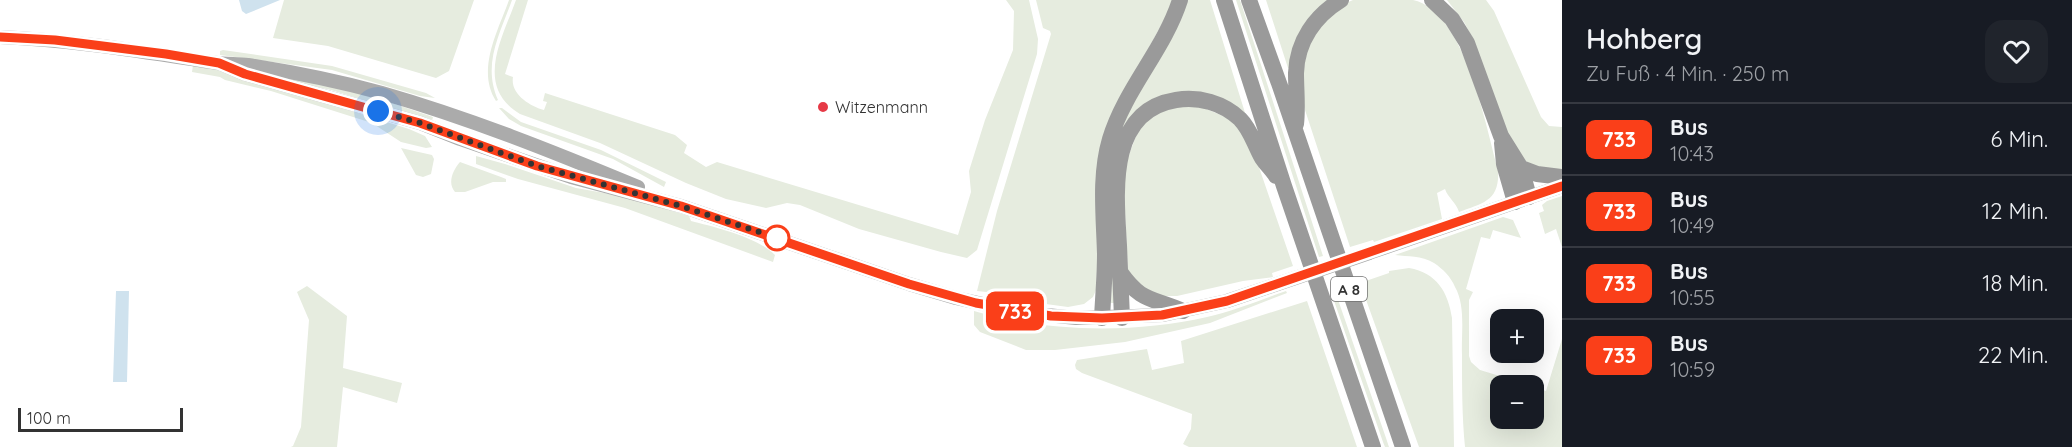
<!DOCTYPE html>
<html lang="de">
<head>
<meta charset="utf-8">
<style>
	body { margin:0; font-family:Quicksand,sans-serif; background:#20242c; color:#f1f3f6; height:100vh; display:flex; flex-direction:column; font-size:22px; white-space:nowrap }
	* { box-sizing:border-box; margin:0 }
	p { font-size:20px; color:#9ea1a6 }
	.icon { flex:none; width:33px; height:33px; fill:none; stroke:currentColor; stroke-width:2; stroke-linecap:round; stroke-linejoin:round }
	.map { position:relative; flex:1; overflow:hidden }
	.side { display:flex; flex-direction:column; background:#171b24; width:510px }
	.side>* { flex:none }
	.badge { padding:0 12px; border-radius:9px; font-size:21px; line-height:39px }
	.controls { position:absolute; left:1490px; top:309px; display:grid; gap:12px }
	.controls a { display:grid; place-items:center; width:54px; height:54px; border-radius:12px; background:#171b24; box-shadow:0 6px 24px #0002; font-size:30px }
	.scale { position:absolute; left:18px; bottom:15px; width:165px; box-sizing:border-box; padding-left:6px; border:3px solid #333; border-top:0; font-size:16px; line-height:21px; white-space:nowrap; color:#333; -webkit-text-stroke:4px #fff; paint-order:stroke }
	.you { position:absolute; width:30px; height:30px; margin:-15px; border:4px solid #fff; border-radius:50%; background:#1a73e8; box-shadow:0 0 0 9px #1a73e833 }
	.map>.badge { position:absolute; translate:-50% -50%; box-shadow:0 0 0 3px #fff }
	.round { display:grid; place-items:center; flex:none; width:63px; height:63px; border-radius:18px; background:#20242c }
	.headline { display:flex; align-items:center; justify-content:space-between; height:102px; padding:0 24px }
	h1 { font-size:28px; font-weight:600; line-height:45px }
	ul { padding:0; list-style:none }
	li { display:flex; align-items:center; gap:18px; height:72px; padding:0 24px; border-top:2px solid #363941 }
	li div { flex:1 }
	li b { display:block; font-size:22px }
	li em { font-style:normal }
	li .badge { min-width:66px; font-weight:700; text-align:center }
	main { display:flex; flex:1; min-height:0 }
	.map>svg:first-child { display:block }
	.green { fill:#e6ecdf }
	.water { fill:#cfe2ee }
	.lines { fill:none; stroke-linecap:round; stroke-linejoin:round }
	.primary { stroke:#ababab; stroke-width:14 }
	.highway { stroke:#9a9a9a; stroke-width:16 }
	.primary-bridge { stroke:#ababab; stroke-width:14 }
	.line-casing { stroke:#fff; stroke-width:14 }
	.line { stroke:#fa3f19; stroke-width:9 }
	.walk { stroke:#333; stroke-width:6; stroke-dasharray:0 10.8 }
	.poi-dot { fill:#e63946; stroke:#fff; stroke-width:2 }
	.stop-dot { fill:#fff; stroke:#fa3f19; stroke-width:3 }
	.labels { text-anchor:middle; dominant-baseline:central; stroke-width:6; stroke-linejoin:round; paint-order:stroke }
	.shield { fill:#fff; stroke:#707070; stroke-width:1.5 }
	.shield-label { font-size:15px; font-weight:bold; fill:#333 }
	.poi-label { font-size:16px; fill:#333; stroke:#fff; text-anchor:start }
</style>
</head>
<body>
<main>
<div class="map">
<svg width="1562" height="447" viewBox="0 0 1562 447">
	<rect width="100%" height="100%" fill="#fff"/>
	<!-- green -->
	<path class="green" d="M 284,0 L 474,0 L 449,71 L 436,78 L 328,46 L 273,38 Z
		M 509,0 L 512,0 C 500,34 482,64 498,100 L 496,101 C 476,70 498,31 509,0 Z
		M 516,0 L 528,0 L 505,74 L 513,77 C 510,94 530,106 544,110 L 547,102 L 543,101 L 545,93 L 675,135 L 687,145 L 684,153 L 706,167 L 717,162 L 958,235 L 971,192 L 969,171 L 985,120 L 1013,50 L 1014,11 L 1006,0 L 1029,0 L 1038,39 L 1037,54 L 977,250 L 967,258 L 941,252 L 859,229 L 800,205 L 787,203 L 766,208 L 726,199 L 686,183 L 600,143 L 520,114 C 474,86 502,39 516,0 Z
		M 1036,0 L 1175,0 L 1125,91 L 1098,241 L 1096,290 L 1093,297 L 1084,304 L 1068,307 L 995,297 L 996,293 L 977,291 L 997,211 L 1051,34 L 1050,31 L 1043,28 Z
		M 1185,0 L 1210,0 L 1246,116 L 1203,95 L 1129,123 L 1114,303 L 1111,303 L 1117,135 Z
		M 1236,0 L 1240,0 L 1323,256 L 1319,257 Z
		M 1266,0 L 1333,0 L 1291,68 L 1288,68 Z
		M 1353,0 C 1370,0 1397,0 1413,0 C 1465,11 1486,127 1498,170 C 1500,201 1483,203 1459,212 C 1456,202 1448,198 1445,189 L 1437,193 L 1442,219 L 1374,242 L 1373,240 L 1350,247 L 1305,110 L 1300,87 L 1310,36 L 1339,6 Z
		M 1447,0 L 1486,0 L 1494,11 L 1541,117 L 1549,126 L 1562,127 L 1562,169 C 1551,171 1535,170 1527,162 C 1503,139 1484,69 1472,37 L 1464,22 Z
		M 223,50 L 332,66 L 426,93 L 435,98 L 420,96 L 332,70 L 220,55 L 220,51 Z
		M 193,65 L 220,70 L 409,129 L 425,136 L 432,147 L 426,148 L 401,142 L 372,123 L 271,91 L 225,80 L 220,77 L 192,72 Z
		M 292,76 L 380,99 L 433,117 L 432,121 L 331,90 L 290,81 L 284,78 Z
		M 1194,104 L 1233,120 L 1252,147 L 1293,266 L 1272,273 L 1273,277 L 1243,281 L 1177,296 L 1163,296 L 1155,295 L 1131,279 L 1128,272 L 1123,170 L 1140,126 L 1159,111 Z
		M 499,108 L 502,108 L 521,122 L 601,150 L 666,182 L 664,187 L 613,159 L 521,126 L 509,119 Z
		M 401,148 L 432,155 L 434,159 L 431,174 L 423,177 L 416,175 Z
		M 476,156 L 505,164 L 576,188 L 627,197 L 689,216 L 691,221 C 715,227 759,238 775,255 L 773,262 L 625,208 L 518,179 L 476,164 Z
		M 460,162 L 501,177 L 506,179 L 506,182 L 493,182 L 465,192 L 455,192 C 447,183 453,170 460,162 Z
		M 1562,196 L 1562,247 L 1556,229 L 1545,234 L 1539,213 L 1544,211 L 1542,205 L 1547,201 Z
		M 1503,217 L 1513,220 L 1521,238 L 1493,230 L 1490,239 L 1481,237 L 1466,289 L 1473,292 L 1469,300 L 1469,356 L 1471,362 L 1480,370 L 1529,385 L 1500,386 L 1500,418 L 1533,418 L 1533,387 L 1546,391 L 1562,339 L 1562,447 L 1465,447 C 1462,416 1462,386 1462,355 C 1461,334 1466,306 1455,287 C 1451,277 1443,269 1434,263 C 1421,255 1408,257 1395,255 Z
		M 1409,268 C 1437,273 1448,292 1452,318 L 1454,447 L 1419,447 L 1360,283 L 1389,273 L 1389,271 Z
		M 307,286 L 347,316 L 343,368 L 402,383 L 397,403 L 343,387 L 337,447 L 291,447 L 293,446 L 301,427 L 309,320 L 297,292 Z
		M 1286,291 L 1287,293 L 1210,323 L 1125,342 L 1055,350 L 1026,350 L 980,332 L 974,325 L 974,311 C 1047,332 1132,334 1207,317 C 1234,311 1260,300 1286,291 Z
		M 1335,291 L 1386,438 L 1389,447 L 1385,447 L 1383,442 L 1331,292 Z
		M 1307,301 L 1357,447 L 1189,447 L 1183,444 L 1191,429 L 1192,414 L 1082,373 L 1076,369 L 1075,365 L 1077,360 L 1147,349 L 1152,370 L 1184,363 L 1181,341 Z"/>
	<!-- water -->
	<path class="water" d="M 239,0 L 280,0 L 246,14 L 242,11 Z
		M 116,291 L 129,291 L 127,382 L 113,382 Z"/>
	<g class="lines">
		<!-- primary -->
		<path class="primary" d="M 0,37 C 73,40 144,52 217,63 C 227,64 238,64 248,65 C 293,72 338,81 382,93 C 469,118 554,152 638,187
			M 219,63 L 245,74 L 420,123 L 460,139 L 571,177 L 681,206 L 909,284 L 956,298 L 1018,312 L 1076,318 L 1163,315 L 1227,301 L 1313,272
			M 1369,253 L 1562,186"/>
		<!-- highway -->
		<path class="highway" d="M 1224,0 L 1284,186 L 1373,447
			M 1249,0 L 1280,86 L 1403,447
			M 1432,0 L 1452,19 L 1467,43 L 1501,136 L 1521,168 L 1529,197
			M 1296,124 C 1298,107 1296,90 1296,73 C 1297,41 1315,16 1341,0
			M 1502,143 L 1504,164 L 1515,202
			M 1521,168 L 1537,174 L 1562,177
			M 1120,272 C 1142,303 1151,297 1183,311
			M 1102,318 C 1103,297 1105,275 1105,254 C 1104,216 1099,176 1110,139 C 1125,89 1164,50 1180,0
			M 1122,318 C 1121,293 1120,269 1119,245 C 1116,193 1107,111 1176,100 C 1199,96 1223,103 1240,119 C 1251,130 1254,144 1262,158 C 1266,164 1272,170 1276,176"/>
		<!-- primary-bridge -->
		<path class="primary-bridge" d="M 1313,272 L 1369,253"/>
	</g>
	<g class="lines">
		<defs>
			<path id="line" d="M 0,37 L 55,40 L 166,54 L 219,63 L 245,74 L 420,123 L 537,166 L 681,206 L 909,284 L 976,303 L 1051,316 L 1102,318 L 1162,315 L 1227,301 L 1562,186"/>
		</defs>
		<!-- line casing -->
		<use href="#line" class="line-casing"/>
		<!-- line -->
		<use href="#line" class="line"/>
		<!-- walk -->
		<path class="walk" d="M 378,111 L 420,123 L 537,166 L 681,206 L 777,238"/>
	</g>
	<!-- markers -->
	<circle class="poi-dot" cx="823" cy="107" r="6"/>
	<circle class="stop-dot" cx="777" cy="238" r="12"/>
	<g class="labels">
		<!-- shield labels -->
		<rect class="shield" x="1331" y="277" width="36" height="24" rx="4.5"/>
		<g class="shield-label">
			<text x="1349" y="289">A 8</text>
		</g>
		<!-- poi labels -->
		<g class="poi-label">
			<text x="835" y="107">Witzenmann</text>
		</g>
	</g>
</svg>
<div class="controls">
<a>+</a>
<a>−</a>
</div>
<div class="scale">100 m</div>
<div class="you" style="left:378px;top:111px"></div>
<b class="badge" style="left:1015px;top:311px;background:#fa3f19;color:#fff">733</b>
</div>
<section class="side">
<div class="headline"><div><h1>Hohberg</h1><p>Zu Fuß · 4 Min. · 250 m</p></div><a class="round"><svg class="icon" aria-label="heart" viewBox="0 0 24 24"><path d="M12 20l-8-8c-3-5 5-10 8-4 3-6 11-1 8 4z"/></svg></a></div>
<ul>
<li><span class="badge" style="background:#fa3f19;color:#fff">733</span><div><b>Bus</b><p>10:43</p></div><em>6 Min.</em></li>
<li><span class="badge" style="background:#fa3f19;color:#fff">733</span><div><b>Bus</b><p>10:49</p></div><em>12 Min.</em></li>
<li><span class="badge" style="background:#fa3f19;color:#fff">733</span><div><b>Bus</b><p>10:55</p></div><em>18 Min.</em></li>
<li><span class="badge" style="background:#fa3f19;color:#fff">733</span><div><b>Bus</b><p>10:59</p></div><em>22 Min.</em></li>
</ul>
</section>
</main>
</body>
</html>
